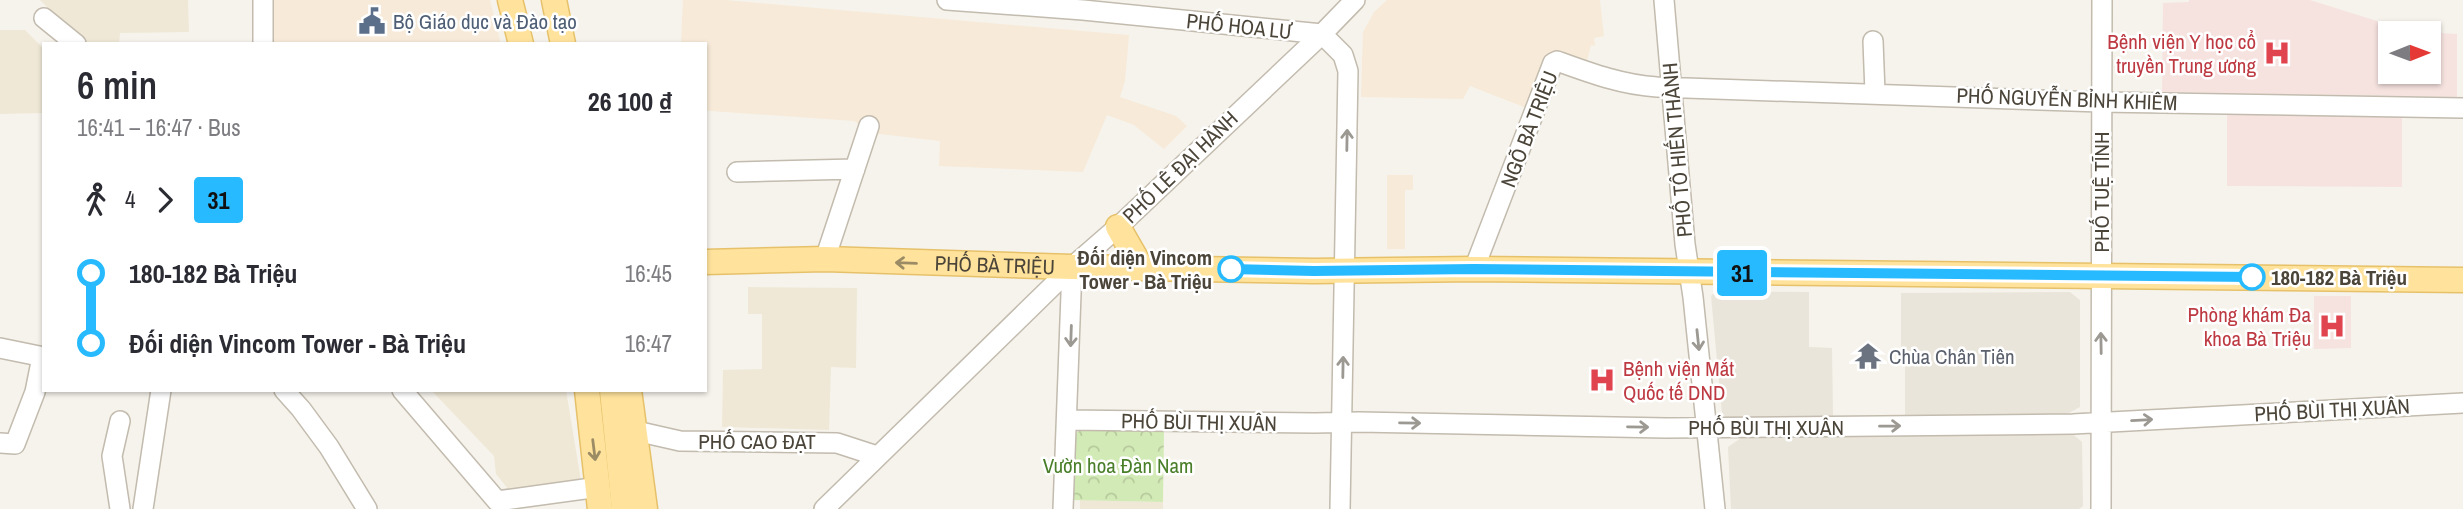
<!DOCTYPE html>
<html lang="en">
<head>
<meta charset="utf-8">
<style>
	body { margin:0; font-family:"Archivo Narrow",sans-serif; background:#f7f7f7; color:#2b2b33; height:100vh; display:flex; flex-direction:column; font-size:26px; white-space:nowrap }
	* { box-sizing:border-box; margin:0 }
	p { font-size:23px; color:#7c7c81 }
	.icon { flex:none; width:38px; height:38px; fill:none; stroke:currentColor; stroke-width:2; stroke-linecap:round; stroke-linejoin:round }
	.map { position:relative; flex:1; overflow:hidden }
	.side { position:absolute; left:42px; top:42px; width:665px; height:350px; display:flex; flex-direction:column; background:#fff; border-radius:0px; box-shadow:0 2px 5px #0004 }
	.side>* { flex:none }
	.badge { padding:0 14px; border-radius:5px; font-size:24px; line-height:46px }
	.needle { width:46px; rotate:89deg }
	.tools { position:absolute; left:2378px; top:21px; display:grid; gap:14px }
	.tools a { display:grid; place-items:center; width:63px; height:63px; border-radius:0px; background:#fff; box-shadow:0 2px 5px #0004; font-size:35px }
	.map>.badge { position:absolute; translate:-50% -50%; box-shadow:0 0 0 4px #fff }
	.legs { display:flex; align-items:center; gap:10px; height:77px; padding:0 35px; font-size:23px }
	.legs p { margin-inline-start:auto }
	.head { display:flex; align-items:center; justify-content:space-between; height:119px; padding:0 35px }
	h1 { font-size:38px; font-weight:600; line-height:52px }
	ul { padding:0 35px; list-style:none }
	li { display:flex; align-items:center; gap:24px; height:70px; font-size:26px }
	li i { display:grid; place-items:center; width:10px; height:100%; margin:0 9px; background:currentColor }
	li i::after { content:''; width:18px; height:18px; margin:-9px; border:5px solid; border-radius:50%; background:#fff }
	li p { margin-inline-start:auto }
	li:first-child i { background:linear-gradient(#0000 50%,currentColor 0) }
	li:last-child i { background:linear-gradient(currentColor 50%,#0000 0) }
	.map>svg:first-child { display:block }
	.residential { fill:#eae5da }
	.commercial { fill:#f7ead8 }
	.education { fill:#efe8d6 }
	.medical { fill:#f6e3e0; fill-rule:evenodd }
	.park { fill:url(#park-crowns) }
	.lines { fill:none; stroke-linecap:round; stroke-linejoin:round }
	.minor-casing { stroke:#c2bbae; stroke-width:22 }
	.major-casing { stroke:#e6c16a; stroke-width:27 }
	.minor { stroke:#fff; stroke-width:19 }
	.major { stroke:#ffe39c; stroke-width:24 }
	.oneway { stroke:#9c9892 }
	.oneway2 { stroke:#9c8c66 }
	.line-1-casing { stroke:#fff; stroke-width:16 }
	.line-1 { stroke:#27baff; stroke-width:10 }
	.stop-1-dot { fill:#fff; stroke:#27baff; stroke-width:3.5 }
	.labels { text-anchor:middle; dominant-baseline:central; stroke-width:5; stroke-linejoin:round; paint-order:stroke }
	.service-label { font-size:21px; fill:#4e5e75; stroke:#fff; text-anchor:start }
	.street-label { font-size:21px; fill:#4b4439; stroke:#fff }
	.health-label { font-size:21px; fill:#be3a42; stroke:#fff; text-anchor:end }
	.stop-label { font-size:21px; font-weight:bold; fill:#4b4439; stroke:#fff; text-anchor:end }
	.worship-label { font-size:21px; fill:#5b616d; stroke:#fff; text-anchor:start }
	.park-label { font-size:21px; fill:#4a7f2a; stroke:#fff }
</style>
</head>
<body>
<div class="map">
<svg width="2463" height="509" viewBox="0 0 2463 509">
	<defs>
		<pattern id="park-crowns" width="20" height="18" patternUnits="userSpaceOnUse" patternTransform="scale(1.75)"><rect width="20" height="18" fill="#d2eab5"/><path d="M2 6a3 3 0 1 1 6 0M12 15a3 3 0 1 1 6 0" fill="none" stroke="#b6ca9c"/></pattern>
	</defs>
	<rect width="100%" height="100%" fill="#f6f3ec"/>
	<!-- residential -->
	<path class="residential" d="M 1716,291 L 1809,292 L 1809,347 L 1832,348 L 1833,417 L 1727,418 L 1722,414 L 1711,296 Z
		M 2070,292 L 2080,300 L 2080,407 L 2067,414 L 1905,416 L 1905,351 L 1901,351 L 1901,293 Z
		M 2070,432 L 2082,442 L 2083,506 L 2079,509 L 1731,509 L 1728,447 L 1741,438 Z"/>
	<!-- commercial -->
	<path class="commercial" d="M 263,0 L 490,0 L 501,44 L 263,44 Z
		M 683,0 L 725,0 L 1129,35 L 1125,81 L 1120,97 L 1176,116 L 1187,126 L 1164,149 L 1134,125 L 1107,115 L 1083,172 L 939,166 L 940,141 L 871,133 L 854,121 L 710,111 L 705,110 L 705,44 L 681,44 Z
		M 1387,0 L 1600,0 L 1604,36 L 1594,38 L 1595,46 L 1591,45 L 1586,65 L 1553,55 L 1532,110 L 1470,86 L 1463,99 L 1361,97 L 1363,32 L 1374,12 Z
		M 1387,175 L 1413,175 L 1413,190 L 1405,190 L 1405,249 L 1387,249 Z"/>
	<!-- education -->
	<path class="education" d="M 40,0 L 188,0 L 189,32 L 120,33 L 119,44 L 84,44 Z
		M 0,30 L 25,30 L 44,49 L 44,113 L 0,114 Z
		M 748,287 L 857,288 L 856,368 L 831,367 L 829,430 L 722,427 L 723,370 L 762,369 L 762,314 L 748,314 Z
		M 431,390 L 566,390 L 581,481 L 513,495 L 496,474 L 494,456 Z
		M 1080,500 L 1163,502 L 1163,509 L 1080,509 Z"/>
	<!-- medical -->
	<path class="medical" d="M 2189,0 L 2310,0 L 2409,31 L 2457,34 L 2457,97 L 2162,92 L 2163,3 L 2189,2 ZM 2429,33 L 2429,72 L 2390,72 L 2390,33 Z
		M 2227,114 L 2402,116 L 2402,187 L 2227,186 Z
		M 2314,296 L 2351,296 L 2351,348 L 2314,349 Z"/>
	<!-- park -->
	<path class="park" d="M 1087,428 L 1164,429 L 1163,502 L 1071,500 L 1075,438 L 1077,432 Z"/>
	<g class="lines">
		<defs>
			<path id="minor" d="M 263,0 L 263,44
				M 947,0 L 1083,10 L 1322,34
				M 1664,0 L 1685,244 L 1693,297 L 1715,509
				M 44,18 L 76,44
				M 1322,34 L 1343,55 L 1348,71 L 1340,509
				M 1873,41 L 1875,93
				M 737,172 L 855,169
				M 825,259 L 869,126
				M 1474,269 L 1553,63 L 1557,61 C 1590,73 1622,85 1657,87 L 2101,102 L 2463,108
				M 0,348 L 44,357
				M 284,390 L 301,409 L 329,447 L 367,509
				M 402,390 L 497,501 L 599,487
				M 1068,420 L 1315,423 L 1359,422 L 1666,428 L 2073,424 L 2463,403
				M 120,421 L 112,456 L 120,509
				M 636,431 L 680,441 L 837,443 L 877,456
				M 0,443 L 15,444 L 35,392 L 42,357
				M 143,509 L 161,390
				M 824,509 L 1072,267 L 1118,227 L 1322,34 L 1355,0
				M 1063,509 L 1072,267
				M 2101,509 L 2102,0"/>
			<g id="major">
				<path d="M 510,0 L 521,44"/>
				<path d="M 554,0 L 563,44"/>
				<path d="M 1118,227 L 1141,267"/>
				<path id="s1" d="M 705,262 L 825,259 L 1072,267 L 1314,271 L 1474,269 L 2463,280"/>
				<path d="M 587,390 L 600,509"/>
				<path d="M 612,390 L 624,509"/>
				<path d="M 629,390 L 645,509"/>
			</g>
		</defs>
		<!-- minor casing -->
		<use href="#minor" class="minor-casing"/>
		<!-- major casing -->
		<use href="#major" class="major-casing"/>
		<!-- minor -->
		<use href="#minor" class="minor"/>
		<!-- major -->
		<use href="#major" class="major"/>
	</g>
	<!-- one-way arrows -->
	<defs><path id="oneway-shaft" d="M-6 0H5M1.5-3L5.5 0L1.5 3" fill="none" stroke-width="1.6" stroke-linecap="round" stroke-linejoin="round" transform="scale(1.75)"/></defs>
	<g class="oneway">
		<use href="#oneway-shaft" transform="translate(1347 140) rotate(-89)"/>
		<use href="#oneway-shaft" transform="translate(1071 336) rotate(92)"/>
		<use href="#oneway-shaft" transform="translate(1698 340) rotate(84)"/>
		<use href="#oneway-shaft" transform="translate(2101 343) rotate(-91)"/>
		<use href="#oneway-shaft" transform="translate(1343 367) rotate(-89)"/>
		<use href="#oneway-shaft" transform="translate(2142 420) rotate(-3)"/>
		<use href="#oneway-shaft" transform="translate(1410 423) rotate(1)"/>
		<use href="#oneway-shaft" transform="translate(1890 426) rotate(-1)"/>
		<use href="#oneway-shaft" transform="translate(1638 427) rotate(1)"/>
	</g>
	<g class="oneway2">
		<use href="#oneway-shaft" transform="translate(906 263) rotate(-178)"/>
		<use href="#oneway-shaft" transform="translate(594 450) rotate(83)"/>
	</g>
	<g class="lines">
		<defs>
			<path id="line-1" d="M 1231,269 L 1314,271 L 1474,269 L 2252,277"/>
		</defs>
		<!-- line-1 casing -->
		<use href="#line-1" class="line-1-casing"/>
		<!-- line-1 -->
		<use href="#line-1" class="line-1"/>
	</g>
	<!-- icons -->
	<defs>
		<symbol id="civic-bare" viewBox="-9 -9 18 18"><path d="M-.6-6.5H3V-4.5H.6V-3L4-1V1h2V6H-6V1h2V-1L-.6-3ZM-1.2 2.5V6h2.4V2.5Z" fill="#5c6f8a" stroke="#fff" stroke-width="2.5" paint-order="stroke"/></symbol>
		<symbol id="hospital-bare" viewBox="-9 -9 18 18"><path d="M-5-5h3v3.5h4V-5h3V5h-3V1.5h-4V5h-3Z" fill="#e0444e" stroke="#fff" stroke-width="2.5" paint-order="stroke"/></symbol>
		<symbol id="temple-bare" viewBox="-9 -9 18 18"><path d="M0-6L5-2H3V0L6.5 2.5H4V6H1.5V3h-3V6H-4V2.5H-6.5L-3 0V-2H-5Z" fill="#6b7280" stroke="#fff" stroke-width="2.5" paint-order="stroke"/></symbol>
	</defs>
	<g fill-rule="evenodd">
		<use href="#civic-bare" x="353" y="2" width="38" height="38"/>
		<use href="#hospital-bare" x="2258" y="34" width="38" height="38"/>
		<use href="#hospital-bare" x="2313" y="307" width="38" height="38"/>
		<use href="#temple-bare" x="1849" y="337" width="38" height="38"/>
		<use href="#hospital-bare" x="1583" y="361" width="38" height="38"/>
	</g>
	<!-- markers -->
	<g class="stop-1-dot">
		<circle cx="1231" cy="269" r="12"/>
		<circle cx="2252" cy="277" r="12"/>
	</g>
	<g class="labels">
		<!-- service labels -->
		<g class="service-label">
			<text x="393" y="21">Bộ Giáo dục và Đào tạo</text>
		</g>
		<!-- street labels -->
		<g class="street-label">
			<text transform="translate(1239 26) rotate(6)">PHỐ HOA LƯ</text>
			<text transform="translate(2067 99) rotate(2)">PHỐ NGUYỄN BỈNH KHIÊM</text>
			<text transform="translate(1529 129) rotate(-69)">NGÕ BÀ TRIỆU</text>
			<text transform="translate(1677 150) rotate(-95)">PHỐ TÔ HIẾN THÀNH</text>
			<text transform="translate(1180 167) rotate(-44)">PHỐ LÊ ĐẠI HÀNH</text>
			<text transform="translate(2101 192) rotate(-90)">PHỐ TUỆ TĨNH</text>
			<text stroke="none"><textPath href="#s1" startOffset="290">PHỐ BÀ TRIỆU</textPath></text>
			<text transform="translate(2332 410) rotate(-3)">PHỐ BÙI THỊ XUÂN</text>
			<text transform="translate(1199 422) rotate(1)">PHỐ BÙI THỊ XUÂN</text>
			<text x="1766" y="427">PHỐ BÙI THỊ XUÂN</text>
			<text x="757" y="441">PHỐ CAO ĐẠT</text>
		</g>
		<!-- health labels -->
		<g class="health-label">
			<text x="2256" y="41">Bệnh viện Y học cổ<tspan x="2256" dy="24">truyền Trung ương</tspan></text>
			<text x="2311" y="314">Phòng khám Đa<tspan x="2311" dy="24">khoa Bà Triệu</tspan></text>
			<text x="1623" y="368" text-anchor="start">Bệnh viện Mắt<tspan x="1623" dy="24">Quốc tế DND</tspan></text>
		</g>
		<!-- stop labels -->
		<g class="stop-label">
			<text x="1212" y="257">Đối diện Vincom<tspan x="1212" dy="24">Tower - Bà Triệu</tspan></text>
			<text x="2271" y="277" text-anchor="start">180-182 Bà Triệu</text>
		</g>
		<!-- worship labels -->
		<g class="worship-label">
			<text x="1889" y="356">Chùa Chân Tiên</text>
		</g>
		<!-- park labels -->
		<g class="park-label">
			<text x="1118" y="465">Vườn hoa Đàn Nam</text>
		</g>
	</g>
</svg>
<div class="tools">
<a><svg class="needle" viewBox="-14 -14 28 28"><path d="M0-13l5 13h-10z" fill="#e53935"/><path d="M0 13l5-13h-10z" fill="#7c7c81"/></svg></a>
</div>
<b class="badge" style="left:1742px;top:273px;background:#27baff;color:#111">31</b>
<section class="side">
<div class="head"><div><h1>6 min</h1><p>16:41 – 16:47 · Bus</p></div><b>26 100 ₫</b></div>
<div class="legs"><svg class="icon" aria-label="walk" viewBox="0 0 24 24"><circle cx="13" cy="4" r="2"/><path d="M13 8l-2 6 4 7M11 14l-3 7M7 12l3-4h3l4 4"/></svg>4<svg class="icon" aria-label="forward" viewBox="0 0 24 24"><path d="M9 5l7 7-7 7"/></svg><b class="badge" style="background:#27baff;color:#111">31</b></div>
<ul>
<li><i style="color:#27baff"></i><b>180-182 Bà Triệu</b><p>16:45</p></li>
<li><i style="color:#27baff"></i><b>Đối diện Vincom Tower - Bà Triệu</b><p>16:47</p></li>
</ul>
</section>
</div>
</body>
</html>
